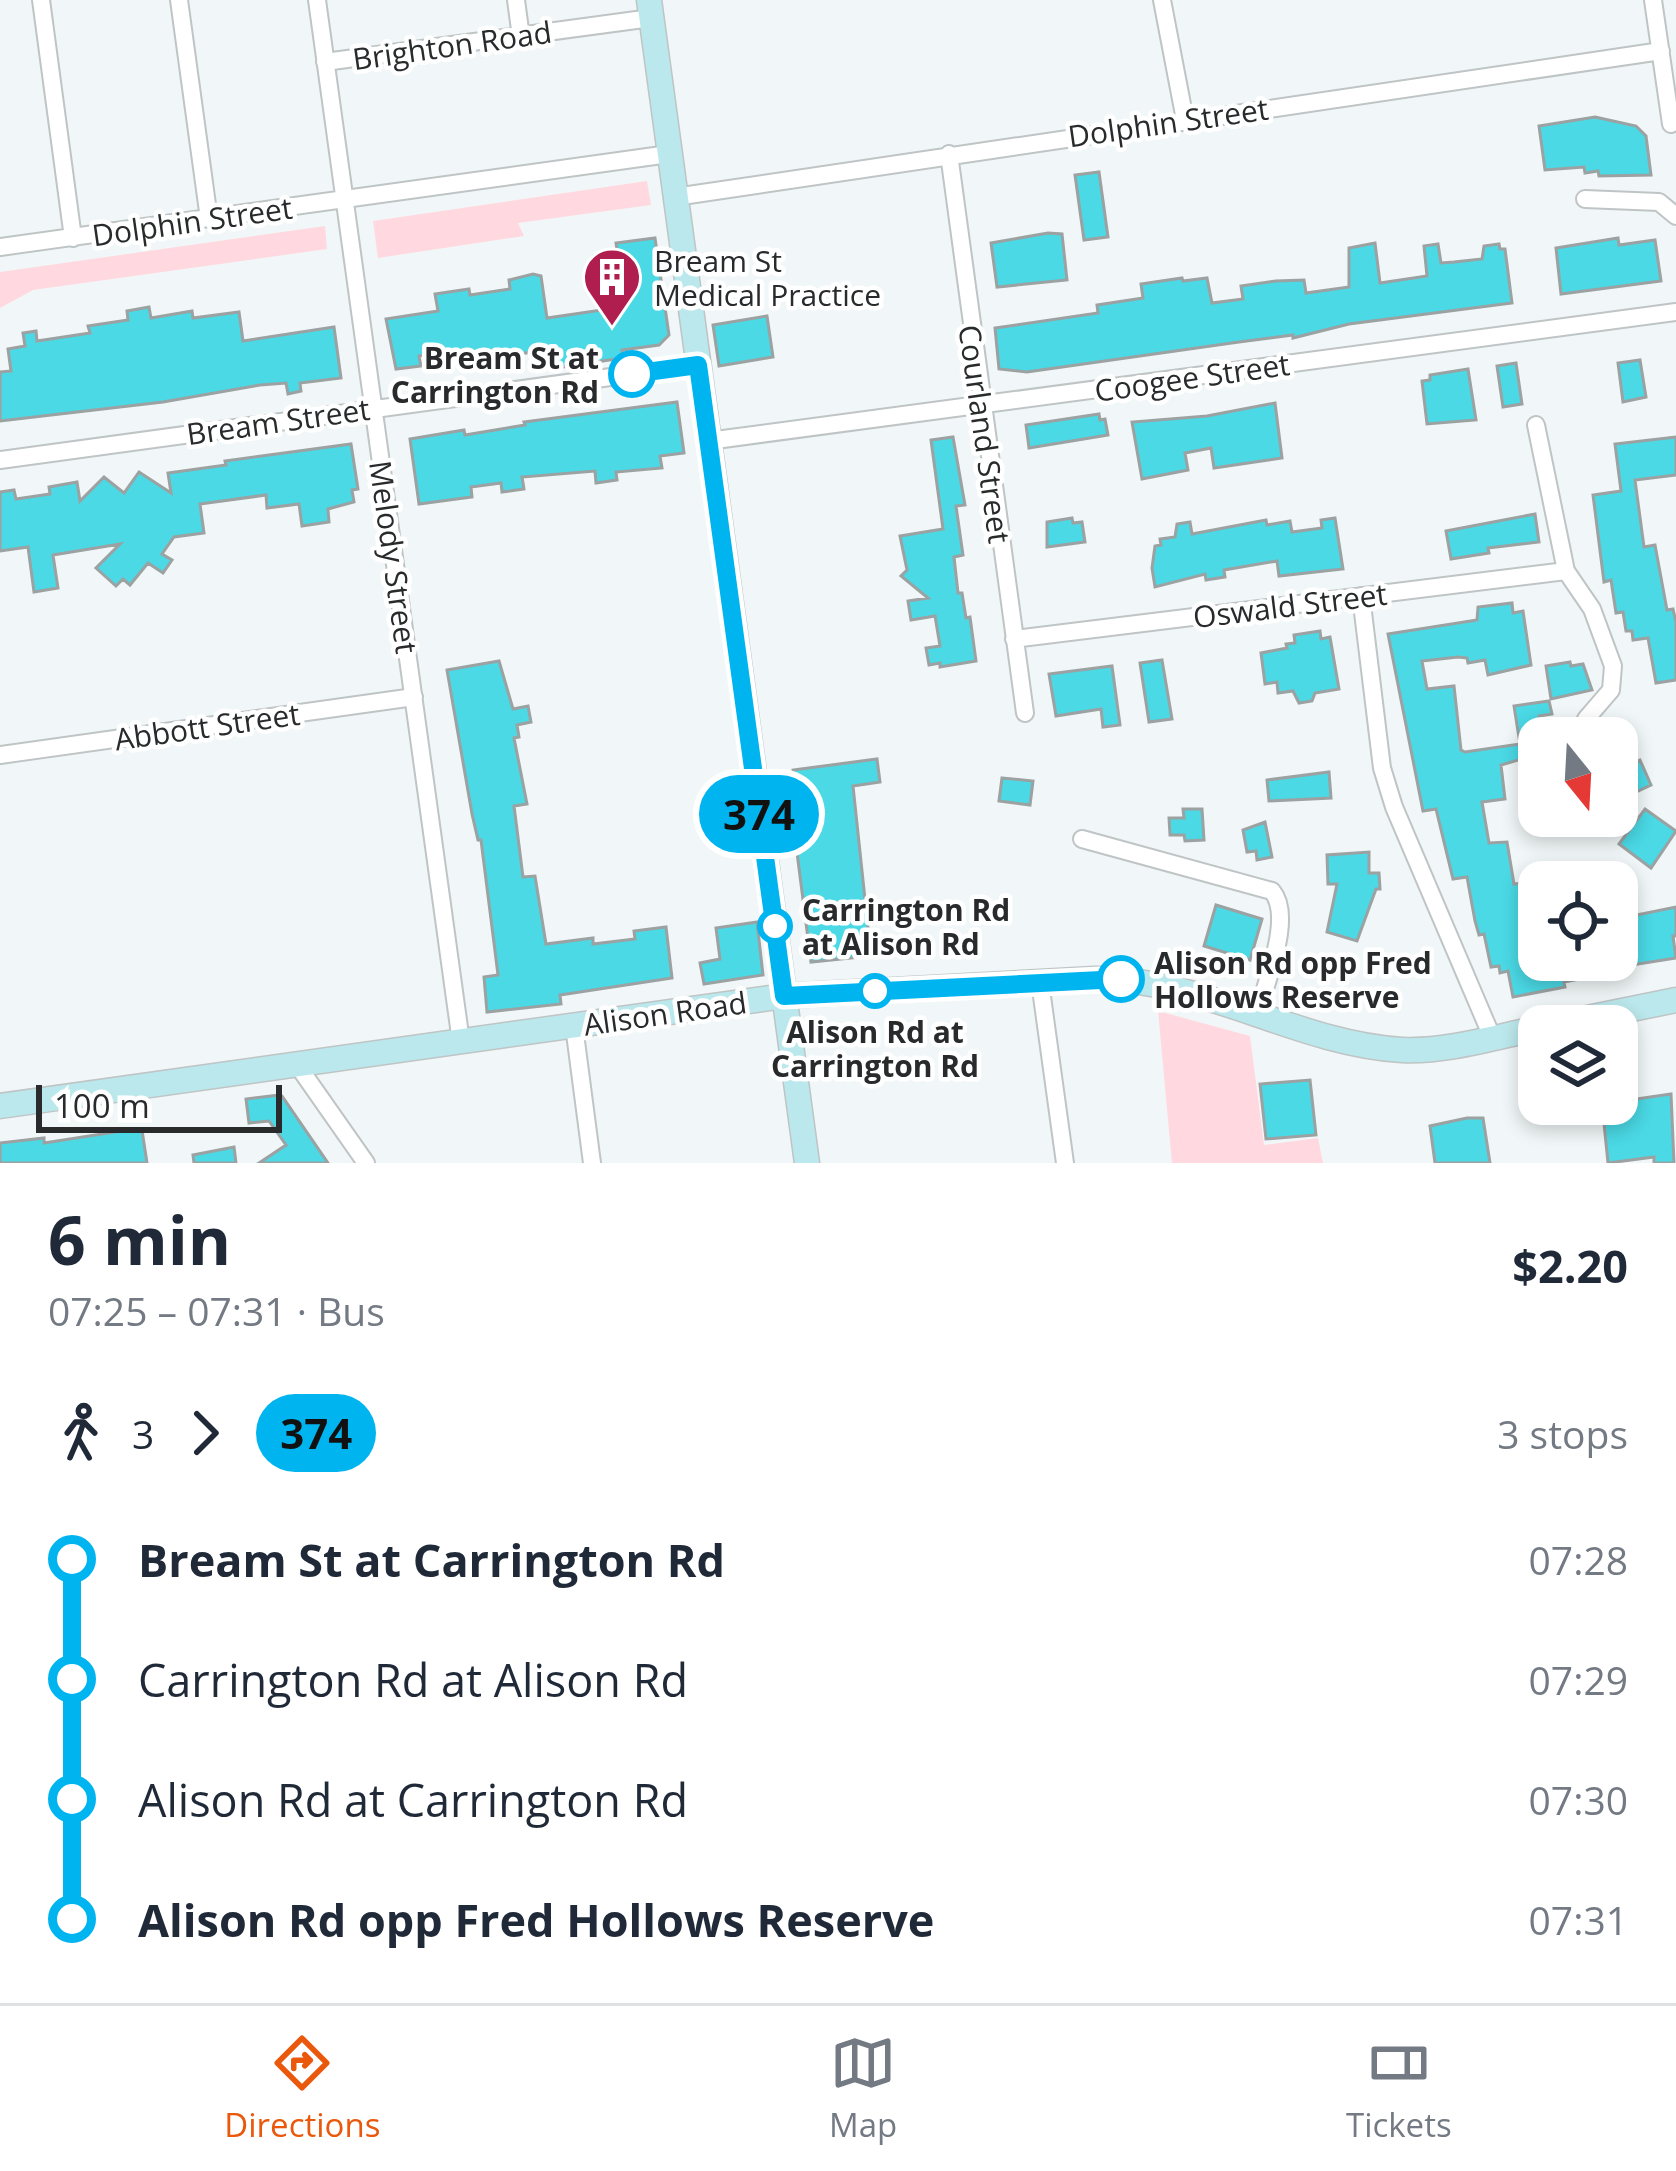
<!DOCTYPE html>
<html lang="en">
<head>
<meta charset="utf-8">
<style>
	body { margin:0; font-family:"Open Sans",sans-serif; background:#f2f2f3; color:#1f2937; height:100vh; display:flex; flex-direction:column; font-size:45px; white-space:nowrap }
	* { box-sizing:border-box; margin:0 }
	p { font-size:39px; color:#747a83 }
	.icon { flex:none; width:66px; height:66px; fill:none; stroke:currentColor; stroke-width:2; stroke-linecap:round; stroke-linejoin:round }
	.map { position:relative; height:1163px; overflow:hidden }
	.sheet { display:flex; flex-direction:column; background:#fff; flex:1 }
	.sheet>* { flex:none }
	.badge { padding:0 24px; border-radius:39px; font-size:42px; line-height:78px }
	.needle { width:78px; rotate:162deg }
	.tools { position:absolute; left:1518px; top:717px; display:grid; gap:24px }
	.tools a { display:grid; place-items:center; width:120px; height:120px; border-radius:24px; background:#fff; box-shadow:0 6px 18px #0003; font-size:60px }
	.scale { position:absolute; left:36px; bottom:30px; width:246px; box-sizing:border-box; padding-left:12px; border:6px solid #282a2b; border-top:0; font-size:33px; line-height:42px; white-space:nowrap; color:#282a2b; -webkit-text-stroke:9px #fff; paint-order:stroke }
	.map>.badge { position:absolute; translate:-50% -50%; box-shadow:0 0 0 6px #fff }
	.legs { display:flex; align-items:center; gap:18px; height:132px; padding:0 48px; font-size:39px }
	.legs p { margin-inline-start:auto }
	.headline { display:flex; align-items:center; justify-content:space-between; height:204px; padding:0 48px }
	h1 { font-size:66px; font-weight:700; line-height:90px }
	ul { padding:0 48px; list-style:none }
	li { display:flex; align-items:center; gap:42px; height:120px; font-size:45px }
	li i { display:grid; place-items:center; width:18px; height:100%; margin:0 15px; background:currentColor }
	li i::after { content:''; width:30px; height:30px; margin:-15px; border:9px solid; border-radius:50%; background:#fff }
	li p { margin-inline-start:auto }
	li:first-child i { background:linear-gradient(#0000 50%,currentColor 0) }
	li:last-child i { background:linear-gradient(currentColor 50%,#0000 0) }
	.menu { display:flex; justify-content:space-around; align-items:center; height:168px; border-top:3px solid #e0e1e3; background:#fff; font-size:33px; color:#747a83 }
	.menu a { display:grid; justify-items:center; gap:6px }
	.menu .active { color:#ea580c }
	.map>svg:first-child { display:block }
	.green { fill:#ffd9df }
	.building { fill:#4ad9e5; stroke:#9ca1a2; stroke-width:3 }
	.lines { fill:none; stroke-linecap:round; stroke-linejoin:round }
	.street-casing { stroke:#bfc4c5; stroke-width:20 }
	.secondary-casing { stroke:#bfc4c5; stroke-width:27 }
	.street { stroke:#fff; stroke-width:16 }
	.secondary { stroke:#bbe8ec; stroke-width:24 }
	.line-1-casing { stroke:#fff; stroke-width:27 }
	.line-1 { stroke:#00b5ef; stroke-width:18 }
	.stop-1-dot { fill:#fff; stroke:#00b5ef; stroke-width:6 }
	.labels { text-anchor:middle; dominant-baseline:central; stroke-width:9; stroke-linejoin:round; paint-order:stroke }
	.street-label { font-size:30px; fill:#282a2b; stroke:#fff }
	.poi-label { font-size:30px; fill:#282a2b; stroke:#fff; text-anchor:start }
	.stop-label { font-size:30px; font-weight:bold; fill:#282a2b; stroke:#fff; text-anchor:start }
</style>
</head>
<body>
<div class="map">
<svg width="1676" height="1163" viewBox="0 0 1676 1163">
	<rect width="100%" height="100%" fill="#f1f7f8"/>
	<!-- green -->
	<path class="green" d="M 647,181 L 651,205 L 518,223 L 524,236 L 378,258 L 373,221 Z
		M 325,226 L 327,249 L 33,290 L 0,308 L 0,272 Z
		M 1158,1011 L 1250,1036 L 1264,1145 L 1318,1138 L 1323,1163 L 1172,1163 Z"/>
	<!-- building -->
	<path class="building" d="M 1595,117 L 1636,126 L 1646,136 L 1651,175 L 1599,176 L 1598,171 L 1585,173 L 1584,167 L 1545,170 L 1539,126 Z
		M 1099,172 L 1108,237 L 1084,240 L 1075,175 Z
		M 1048,233 L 1062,234 L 1067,280 L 997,287 L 991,243 Z
		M 655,238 L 669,335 L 659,345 L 622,350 L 623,358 L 556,368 L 554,348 L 486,360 L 486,354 L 445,360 L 444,352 L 419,356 L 421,366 L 396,369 L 386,319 L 438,311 L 435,294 L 469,289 L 470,295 L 510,289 L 509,280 L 533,274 L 541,276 L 547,318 L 602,310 L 600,293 L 623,290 L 616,243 Z
		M 1618,238 L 1619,245 L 1655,240 L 1661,281 L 1561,294 L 1556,248 Z
		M 1375,243 L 1380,283 L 1427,276 L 1424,246 L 1438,244 L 1441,263 L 1454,262 L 1482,259 L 1484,246 L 1499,244 L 1500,249 L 1505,249 L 1512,303 L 1349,324 L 1293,338 L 1293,335 L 1239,342 L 1027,372 L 999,369 L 995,328 L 1098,313 L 1097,305 L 1143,298 L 1141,284 L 1182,278 L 1183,281 L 1207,278 L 1212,303 L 1243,299 L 1241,286 L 1276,281 L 1304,280 L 1306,293 L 1349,287 L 1349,248 Z
		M 149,307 L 151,318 L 192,311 L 193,318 L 239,312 L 243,341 L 334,327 L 341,378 L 300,383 L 301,391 L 288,394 L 286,383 L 260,385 L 163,402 L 0,421 L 0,372 L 11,371 L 8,349 L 25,346 L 23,333 L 36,331 L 37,341 L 90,333 L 88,326 L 128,320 L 127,311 Z
		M 767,316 L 773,357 L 719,366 L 713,325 Z
		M 1640,360 L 1646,397 L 1623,402 L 1618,363 Z
		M 1516,363 L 1522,404 L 1503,407 L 1497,366 Z
		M 1468,369 L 1476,420 L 1427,424 L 1422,381 L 1430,380 L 1430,375 Z
		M 677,402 L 684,453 L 660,456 L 662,468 L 616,472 L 617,480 L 596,483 L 595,471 L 522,477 L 524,489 L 502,492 L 501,483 L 471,487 L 472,497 L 419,504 L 410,439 L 464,430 L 465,435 L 525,425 L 524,422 Z
		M 1275,403 L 1282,458 L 1214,468 L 1211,448 L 1185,453 L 1188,470 L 1142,479 L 1132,422 L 1207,416 Z
		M 1099,414 L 1100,420 L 1105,419 L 1108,435 L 1029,448 L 1026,425 Z
		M 953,437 L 965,505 L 956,506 L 963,555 L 954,557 L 958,593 L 962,593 L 966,618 L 970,617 L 976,661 L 940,667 L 940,663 L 929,665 L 926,648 L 940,646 L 935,616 L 911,620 L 908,601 L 928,598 L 901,576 L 907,570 L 900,536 L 943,529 L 931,440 Z
		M 1676,437 L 1676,475 L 1635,480 L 1644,547 L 1655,545 L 1667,610 L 1673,609 L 1676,622 L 1676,680 L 1656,683 L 1648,638 L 1633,640 L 1632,631 L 1626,631 L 1623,612 L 1616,613 L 1611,580 L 1604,582 L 1593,495 L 1621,491 L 1615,444 Z
		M 351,444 L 358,489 L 352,490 L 354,502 L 328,509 L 329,522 L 302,526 L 299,504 L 267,508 L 266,495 L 200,504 L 204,533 L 174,537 L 162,554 L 172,560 L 163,573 L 148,563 L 130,585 L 123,579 L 116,586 L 96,568 L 120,544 L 53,555 L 58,588 L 34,592 L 28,547 L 0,551 L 0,492 L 14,490 L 16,499 L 50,494 L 49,487 L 77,482 L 80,501 L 104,477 L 124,493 L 139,472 L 171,493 L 168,473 L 226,465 L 225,461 Z
		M 1535,514 L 1539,542 L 1488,548 L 1489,553 L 1451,559 L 1446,531 Z
		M 1072,518 L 1073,523 L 1082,522 L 1085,542 L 1047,547 L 1047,522 Z
		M 1335,518 L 1343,569 L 1279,576 L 1277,561 L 1224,570 L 1225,577 L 1206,580 L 1205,574 L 1155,587 L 1152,568 L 1155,546 L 1161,545 L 1160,539 L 1175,537 L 1177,524 L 1190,522 L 1192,534 L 1266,520 L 1267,525 L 1290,521 L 1292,532 L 1322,528 L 1321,520 Z
		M 1512,603 L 1513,613 L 1523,611 L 1531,665 L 1488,675 L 1485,660 L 1468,663 L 1467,658 L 1458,657 L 1422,661 L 1427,689 L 1454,686 L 1461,750 L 1465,752 L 1520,744 L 1514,706 L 1549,701 L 1552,714 L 1539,716 L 1543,736 L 1539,737 L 1539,793 L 1535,794 L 1525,758 L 1501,765 L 1505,799 L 1482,802 L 1489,843 L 1507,842 L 1514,884 L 1524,883 L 1530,923 L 1539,921 L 1539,960 L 1592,960 L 1595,976 L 1564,982 L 1565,987 L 1513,997 L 1508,971 L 1500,973 L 1499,966 L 1491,967 L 1484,934 L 1479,935 L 1475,921 L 1467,877 L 1453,879 L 1436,809 L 1423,811 L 1388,634 L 1477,620 L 1478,607 Z
		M 1320,631 L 1321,639 L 1330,637 L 1339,689 L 1315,693 L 1312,701 L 1299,703 L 1293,691 L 1278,693 L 1277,682 L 1265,684 L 1261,653 L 1287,648 L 1286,644 L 1295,643 L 1294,635 Z
		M 1162,660 L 1172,719 L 1149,722 L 1140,663 Z
		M 499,661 L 513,709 L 528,706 L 531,722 L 517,725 L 519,737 L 514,738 L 527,804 L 514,806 L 523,877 L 535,876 L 546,944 L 593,938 L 593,944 L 635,939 L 634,931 L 666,927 L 672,978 L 560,995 L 561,1004 L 487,1012 L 484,977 L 498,975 L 494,943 L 481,840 L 478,840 L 472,814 L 447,670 Z
		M 1570,662 L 1571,666 L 1583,664 L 1592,690 L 1551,699 L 1546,666 Z
		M 1112,666 L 1120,725 L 1103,727 L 1101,709 L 1056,716 L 1049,674 Z
		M 877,759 L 880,782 L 853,786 L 871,956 L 811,962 L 795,837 L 799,837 L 793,770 Z
		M 1640,760 L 1651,785 L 1617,801 L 1617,770 Z
		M 1329,772 L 1331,798 L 1269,801 L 1267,780 Z
		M 1002,778 L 1033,781 L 1030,805 L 999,801 Z
		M 1183,809 L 1202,809 L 1204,840 L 1185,841 L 1184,835 L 1170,835 L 1169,818 L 1184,818 Z
		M 1645,809 L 1676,831 L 1651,868 L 1619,844 Z
		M 1265,822 L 1272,857 L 1257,860 L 1256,851 L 1247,852 L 1243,830 Z
		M 1369,852 L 1369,873 L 1379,873 L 1380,889 L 1376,889 L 1357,941 L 1327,932 L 1337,884 L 1328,884 L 1327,855 Z
		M 1216,905 L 1262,919 L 1250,960 L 1204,946 Z
		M 1676,907 L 1676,936 L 1673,936 L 1676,958 L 1619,967 L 1617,919 Z
		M 757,922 L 763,975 L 704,984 L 700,963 L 720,959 L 716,928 Z
		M 1310,1080 L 1316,1135 L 1266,1139 L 1260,1084 Z
		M 1671,1094 L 1674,1163 L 1654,1163 L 1654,1157 L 1608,1163 L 1602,1104 Z
		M 279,1095 L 282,1096 L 328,1163 L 259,1163 L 286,1145 L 269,1121 L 249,1123 L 246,1099 Z
		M 1467,1118 L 1483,1118 L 1490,1163 L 1435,1163 L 1430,1126 Z
		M 134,1129 L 142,1130 L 147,1163 L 0,1163 L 0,1143 L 44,1138 L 44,1143 Z
		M 234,1147 L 236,1163 L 194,1163 L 193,1155 Z"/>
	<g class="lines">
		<defs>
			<path id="street" d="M 41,0 L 73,238
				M 179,0 L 209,219
				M 317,0 L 461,1042
				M 516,0 L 521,37
				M 1162,0 L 1185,120
				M 1653,0 L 1671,124
				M 325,62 L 651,18
				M 949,154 L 1025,713
				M 675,197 L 1661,51
				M 1585,199 L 1659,202 L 1676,216
				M 0,247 L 669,154
				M 1536,425 L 1566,571 L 1592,609 L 1613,666 L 1611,690 L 1586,719
				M 708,441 L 1676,312
				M 0,460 L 699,365
				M 1361,596 L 1382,768 L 1394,807 L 1492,1037
				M 1014,639 L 1566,571
				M 0,755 L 414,697
				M 1082,839 L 1272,891 C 1294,917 1265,982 1258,1014
				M 1040,982 L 1065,1163
				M 574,1026 L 592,1163
				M 298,1066 L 366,1163"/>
			<path id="secondary" d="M 649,0 L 807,1163
				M 1548,1026 L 1676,1000
				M 0,1106 L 784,996 L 1095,979 C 1201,977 1297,1044 1402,1050 C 1447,1052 1495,1037 1539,1028"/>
		</defs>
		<!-- street casing -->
		<use href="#street" class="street-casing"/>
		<!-- secondary casing -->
		<use href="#secondary" class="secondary-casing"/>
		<!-- street -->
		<use href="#street" class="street"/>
		<!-- secondary -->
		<use href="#secondary" class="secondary"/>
	</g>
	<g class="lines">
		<defs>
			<path id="line-1" d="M 632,374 L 698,365 L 784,996 L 1121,979"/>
		</defs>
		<!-- line-1 casing -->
		<use href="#line-1" class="line-1-casing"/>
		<!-- line-1 -->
		<use href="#line-1" class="line-1"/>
	</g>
	<!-- icons -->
	<defs>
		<symbol id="building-pin" viewBox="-11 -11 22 30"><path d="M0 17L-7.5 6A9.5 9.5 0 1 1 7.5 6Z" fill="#af1e4f" stroke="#fff"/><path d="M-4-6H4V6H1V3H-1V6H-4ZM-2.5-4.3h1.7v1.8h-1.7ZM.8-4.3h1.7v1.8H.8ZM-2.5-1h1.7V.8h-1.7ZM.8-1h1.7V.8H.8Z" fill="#fff"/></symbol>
	</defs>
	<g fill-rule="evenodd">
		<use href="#building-pin" x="579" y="244" width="66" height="90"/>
	</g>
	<!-- markers -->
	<g class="stop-1-dot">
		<circle cx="632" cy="374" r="21"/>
		<circle cx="775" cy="926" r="15"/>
		<circle cx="1121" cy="979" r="21"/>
		<circle cx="875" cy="991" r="15"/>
	</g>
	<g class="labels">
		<!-- street labels -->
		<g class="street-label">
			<text transform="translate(452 45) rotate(-8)">Brighton Road</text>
			<text transform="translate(1168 122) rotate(-8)">Dolphin Street</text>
			<text transform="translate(192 221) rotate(-8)">Dolphin Street</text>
			<text transform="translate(1192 377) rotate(-8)">Coogee Street</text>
			<text transform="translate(278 421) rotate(-8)">Bream Street</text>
			<text transform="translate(985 434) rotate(82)">Courland Street</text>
			<text transform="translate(394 557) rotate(82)">Melody Street</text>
			<text transform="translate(1290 605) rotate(-7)">Oswald Street</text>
			<text transform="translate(207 726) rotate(-8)">Abbott Street</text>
			<text transform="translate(665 1013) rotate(-8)">Alison Road</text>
		</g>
		<!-- poi labels -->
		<g class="poi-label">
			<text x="654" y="260">Bream St<tspan x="654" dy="34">Medical Practice</tspan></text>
		</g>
		<!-- stop labels -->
		<g class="stop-label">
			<text x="599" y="357" text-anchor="end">Bream St at<tspan x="599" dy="34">Carrington Rd</tspan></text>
			<text x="802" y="909">Carrington Rd<tspan x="802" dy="34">at Alison Rd</tspan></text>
			<text x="1154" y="962">Alison Rd opp Fred<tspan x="1154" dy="34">Hollows Reserve</tspan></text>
			<text x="875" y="1031" text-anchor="middle">Alison Rd at<tspan x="875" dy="34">Carrington Rd</tspan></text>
		</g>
	</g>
</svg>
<div class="tools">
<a><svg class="needle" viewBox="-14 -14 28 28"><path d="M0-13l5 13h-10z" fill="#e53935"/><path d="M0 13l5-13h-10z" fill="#747a83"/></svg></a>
<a><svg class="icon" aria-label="locate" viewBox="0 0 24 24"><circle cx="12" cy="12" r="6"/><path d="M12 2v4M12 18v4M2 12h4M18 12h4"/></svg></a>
<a><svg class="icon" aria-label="layers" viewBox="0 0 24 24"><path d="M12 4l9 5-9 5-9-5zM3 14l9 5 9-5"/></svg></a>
</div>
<div class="scale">100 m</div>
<b class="badge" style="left:759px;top:814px;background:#00b5ef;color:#111">374</b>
</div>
<section class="sheet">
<div class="headline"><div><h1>6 min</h1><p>07:25 – 07:31 · Bus</p></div><b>$2.20</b></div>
<div class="legs"><svg class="icon" aria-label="walk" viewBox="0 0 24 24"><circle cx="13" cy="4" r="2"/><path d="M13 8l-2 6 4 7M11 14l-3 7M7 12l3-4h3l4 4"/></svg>3<svg class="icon" aria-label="forward" viewBox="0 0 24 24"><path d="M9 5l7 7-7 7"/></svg><b class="badge" style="background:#00b5ef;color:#111">374</b><p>3 stops</p></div>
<ul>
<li><i style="color:#00b5ef"></i><b>Bream St at Carrington Rd</b><p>07:28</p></li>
<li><i style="color:#00b5ef"></i><span>Carrington Rd at Alison Rd</span><p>07:29</p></li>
<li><i style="color:#00b5ef"></i><span>Alison Rd at Carrington Rd</span><p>07:30</p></li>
<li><i style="color:#00b5ef"></i><b>Alison Rd opp Fred Hollows Reserve</b><p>07:31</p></li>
</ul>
</section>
<nav class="menu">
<a class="active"><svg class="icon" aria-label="directions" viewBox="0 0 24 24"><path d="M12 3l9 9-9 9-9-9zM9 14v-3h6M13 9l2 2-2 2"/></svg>Directions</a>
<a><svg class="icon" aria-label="map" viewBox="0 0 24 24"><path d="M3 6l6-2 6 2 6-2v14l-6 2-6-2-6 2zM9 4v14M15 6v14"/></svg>Map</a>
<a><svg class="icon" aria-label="tickets" viewBox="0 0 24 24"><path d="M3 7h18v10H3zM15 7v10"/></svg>Tickets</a>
</nav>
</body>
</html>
